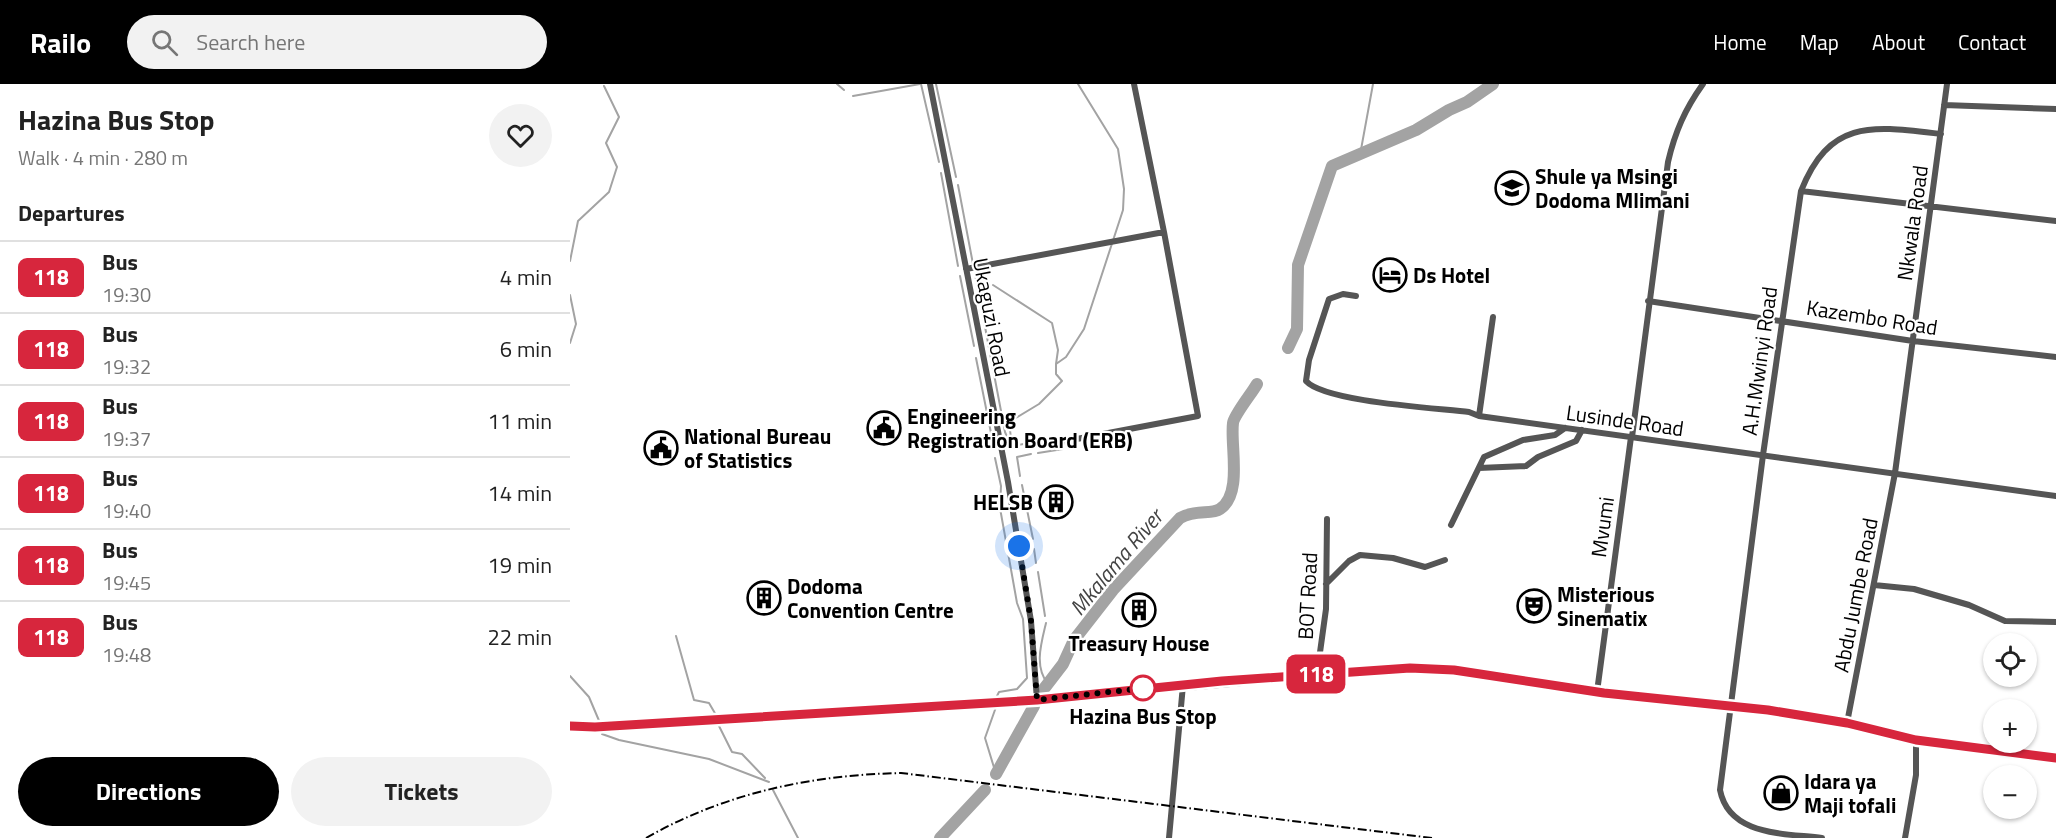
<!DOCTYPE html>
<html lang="en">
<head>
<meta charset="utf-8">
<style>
	body { margin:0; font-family:"Titillium Web",sans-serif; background:#f2f2f2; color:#222; height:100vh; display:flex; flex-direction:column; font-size:22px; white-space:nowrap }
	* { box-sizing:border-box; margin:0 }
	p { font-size:20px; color:#767676 }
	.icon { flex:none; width:33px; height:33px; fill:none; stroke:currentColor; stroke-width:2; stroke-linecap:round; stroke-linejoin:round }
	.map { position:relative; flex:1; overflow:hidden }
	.sheet { display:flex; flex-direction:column; background:#fff; width:570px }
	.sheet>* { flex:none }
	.badge { padding:0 12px; border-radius:9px; font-size:21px; line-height:39px }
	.tools { position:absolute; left:1413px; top:549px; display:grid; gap:12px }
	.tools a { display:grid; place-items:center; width:54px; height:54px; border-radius:50%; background:#fff; box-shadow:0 2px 4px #0004; font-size:30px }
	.you { position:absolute; width:30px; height:30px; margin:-15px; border:4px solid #fff; border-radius:50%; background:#1a73e8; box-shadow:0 0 0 9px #1a73e833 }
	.map>.badge { position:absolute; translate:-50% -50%; box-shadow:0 0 0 3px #fff }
	h2 { padding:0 18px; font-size:22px; line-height:54px }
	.round { display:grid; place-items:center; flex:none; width:63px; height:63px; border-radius:32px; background:#f2f2f2 }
	.headline { display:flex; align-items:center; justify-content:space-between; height:102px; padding:0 18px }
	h1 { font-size:28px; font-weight:700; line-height:45px }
	.primary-button { display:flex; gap:12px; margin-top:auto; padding:12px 18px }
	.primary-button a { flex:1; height:69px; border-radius:36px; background:#000; color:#fff; font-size:24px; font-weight:700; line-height:69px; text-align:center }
	.primary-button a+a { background:#f2f2f2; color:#222 }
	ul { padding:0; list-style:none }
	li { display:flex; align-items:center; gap:18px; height:72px; padding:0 18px; border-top:2px solid #e0e0e0 }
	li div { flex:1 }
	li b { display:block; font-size:22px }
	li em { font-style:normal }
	li .badge { min-width:66px; font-weight:700; text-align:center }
	header { display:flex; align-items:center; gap:36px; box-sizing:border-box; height:84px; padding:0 30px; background:#000; color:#fff }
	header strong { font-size:28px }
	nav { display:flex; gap:33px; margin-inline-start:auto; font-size:21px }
	.search { width:420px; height:54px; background:#f2f2f2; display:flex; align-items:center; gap:15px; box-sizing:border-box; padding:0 21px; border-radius:33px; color:#767676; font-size:22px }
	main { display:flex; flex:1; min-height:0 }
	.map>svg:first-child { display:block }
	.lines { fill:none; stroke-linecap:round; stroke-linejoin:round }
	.stream { stroke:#a3a3a3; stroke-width:2 }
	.river { stroke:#a3a3a3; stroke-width:12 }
	.minor { stroke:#555; stroke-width:6 }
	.secondary { stroke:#222; stroke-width:9 }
	.rail { stroke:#000; stroke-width:2; stroke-dasharray:9 3 1.5 3; stroke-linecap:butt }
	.line-casing { stroke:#fff; stroke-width:14 }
	.line { stroke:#d7263d; stroke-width:9 }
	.walk { stroke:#000; stroke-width:6; stroke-dasharray:0 10.8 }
	.stop-dot { fill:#fff; stroke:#d7263d; stroke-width:3 }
	.labels { text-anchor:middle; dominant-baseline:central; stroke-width:4.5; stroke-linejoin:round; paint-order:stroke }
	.poi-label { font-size:21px; font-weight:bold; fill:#000; stroke:#fff; text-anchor:start }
	.street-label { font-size:21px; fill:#000; stroke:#fff }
	.stop-label { font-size:21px; font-weight:bold; fill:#000; stroke:#fff }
	.water-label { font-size:22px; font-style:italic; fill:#444; stroke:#fff }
</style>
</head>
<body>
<header>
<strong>Railo</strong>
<div class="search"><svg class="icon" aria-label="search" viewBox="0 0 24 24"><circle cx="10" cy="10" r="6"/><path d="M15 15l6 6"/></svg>Search here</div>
<nav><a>Home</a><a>Map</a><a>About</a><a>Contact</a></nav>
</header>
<main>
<section class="sheet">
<div class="headline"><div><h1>Hazina Bus Stop</h1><p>Walk · 4 min · 280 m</p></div><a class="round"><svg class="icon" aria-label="heart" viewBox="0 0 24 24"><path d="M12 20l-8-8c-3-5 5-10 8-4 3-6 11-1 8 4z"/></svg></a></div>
<h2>Departures</h2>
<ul>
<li><span class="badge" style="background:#d7263d;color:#fff">118</span><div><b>Bus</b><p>19:30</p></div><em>4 min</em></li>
<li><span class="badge" style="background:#d7263d;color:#fff">118</span><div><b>Bus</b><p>19:32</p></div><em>6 min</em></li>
<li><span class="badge" style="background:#d7263d;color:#fff">118</span><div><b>Bus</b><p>19:37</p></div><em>11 min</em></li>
<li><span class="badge" style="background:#d7263d;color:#fff">118</span><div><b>Bus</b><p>19:40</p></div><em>14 min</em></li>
<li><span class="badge" style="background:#d7263d;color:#fff">118</span><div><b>Bus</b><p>19:45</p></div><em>19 min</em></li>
<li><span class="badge" style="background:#d7263d;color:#fff">118</span><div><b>Bus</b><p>19:48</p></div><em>22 min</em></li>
</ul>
<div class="primary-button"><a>Directions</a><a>Tickets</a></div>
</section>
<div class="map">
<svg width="1486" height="754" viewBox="0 0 1486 754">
	<rect width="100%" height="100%" fill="#fff"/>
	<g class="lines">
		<!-- stream -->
		<path class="stream" d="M 267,0 L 274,6
			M 351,0 L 369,78
			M 366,0 L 386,93
			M 283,12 L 350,0
			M 790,71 L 803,0
			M 371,89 L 388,182
			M 388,101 L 403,180
			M 0,177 L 8,137 L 39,108 L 47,83 L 36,59 L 49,33 L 34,2
			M 405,190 L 435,348 L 440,360
			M 390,192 L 404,262
			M 423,201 L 482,239 L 488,266 L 486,280
			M 0,211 L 6,240 L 0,259
			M 406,274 L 421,349
			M 422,356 L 424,365
			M 442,362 L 439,338 L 469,320 L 492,297 L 486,290 L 486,280 L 496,273 L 514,245 L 553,126 L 554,105 L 548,65 L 508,0
			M 442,362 L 491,354
			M 468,369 L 493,365
			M 425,374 L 431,402 L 430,424 L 447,519 L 453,535 L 457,594 L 447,605 L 429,608 L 427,612
			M 450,392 L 447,373 L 461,370
			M 452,401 L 463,455
			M 464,465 L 466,479
			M 468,488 L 475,532
			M 476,539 C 471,560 464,583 478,600
			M 106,552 L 124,616 L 139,619 L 146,631
			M 0,592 L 19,613 L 30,639
			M 149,642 L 162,668 L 172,670 L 195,694
			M 32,650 L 49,656 L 139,675 L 199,698
			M 426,690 L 415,654 L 426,623
			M 203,706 L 228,754"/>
		<!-- river -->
		<path class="river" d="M 718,264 L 727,245 L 728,181 L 762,82 L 846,46 L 879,26 L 897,18 L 923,0
			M 473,606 L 493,580 L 504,556 L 543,506 L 610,434 C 626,425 641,431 650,425 C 673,410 660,361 663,339 C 664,331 682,309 687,300
			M 426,690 L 464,622
			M 370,754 L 415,706"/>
		<!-- minor -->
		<path class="minor" d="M 360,0 L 438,398 L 461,537 L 467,616
			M 1374,21 L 1486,25
			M 1231,107 L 1486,137
			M 396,185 L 594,148 L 564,0
			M 786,212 L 773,210 L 759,215 L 739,276 L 736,297 C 755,318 866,324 899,328 L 909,332 L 1486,412
			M 1078,217 L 1343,257 L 1486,273
			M 909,332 L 923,233
			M 1062,353 L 1098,78 C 1105,48 1115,25 1133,0
			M 475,361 L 628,332 L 594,148
			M 909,384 L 956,382 L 968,373 L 1006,357 L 1012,346
			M 881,441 L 914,373 L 953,356 L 985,351 L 995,344
			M 756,500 L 779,477 L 790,471 L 823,474 L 855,483 L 875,476
			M 1304,501 L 1344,505 L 1399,521 L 1435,537 L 1486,538
			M 747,590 L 756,525 L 757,435
			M 1027,608 L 1061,353
			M 1277,639 L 1325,389 L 1377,0
			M 599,754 L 613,601
			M 1252,754 C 1214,749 1159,752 1150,706 L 1193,371 L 1231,107 C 1260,34 1303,42 1371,50
			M 1335,754 L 1346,691 L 1346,656"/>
		<!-- secondary -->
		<path class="secondary" d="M 0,642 L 25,643 L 467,616 L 821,584 L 884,586 L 1034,609 L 1198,626 L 1277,639 L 1346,656 L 1486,674"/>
		<!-- rail -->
		<path class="rail" d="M 76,754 C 155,709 241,691 331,689 L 862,754"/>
	</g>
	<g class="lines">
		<defs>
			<path id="line" d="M 0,642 L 25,643 L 467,616 L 652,597 L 840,584 L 884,586 L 1034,609 L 1198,626 L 1277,639 L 1346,656 L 1486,674"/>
		</defs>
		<!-- line casing -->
		<use href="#line" class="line-casing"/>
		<!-- line -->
		<use href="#line" class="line"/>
		<!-- walk -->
		<path class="walk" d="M 449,462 L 461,537 L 467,616 L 575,604 L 573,604"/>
	</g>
	<!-- icons -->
	<defs>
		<symbol id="school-ring" viewBox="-11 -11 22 22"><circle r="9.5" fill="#fff" stroke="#000" stroke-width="1.5"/><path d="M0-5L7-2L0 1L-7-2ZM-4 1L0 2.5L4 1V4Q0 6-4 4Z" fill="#000"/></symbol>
		<symbol id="hotel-ring" viewBox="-11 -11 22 22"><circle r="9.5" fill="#fff" stroke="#000" stroke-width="1.5"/><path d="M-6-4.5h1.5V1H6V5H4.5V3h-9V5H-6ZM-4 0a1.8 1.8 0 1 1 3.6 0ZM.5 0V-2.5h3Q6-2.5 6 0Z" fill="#000"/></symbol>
		<symbol id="civic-ring" viewBox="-11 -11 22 22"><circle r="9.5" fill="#fff" stroke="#000" stroke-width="1.5"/><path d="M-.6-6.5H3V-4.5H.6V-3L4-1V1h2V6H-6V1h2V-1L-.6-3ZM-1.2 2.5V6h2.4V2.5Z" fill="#000"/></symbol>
		<symbol id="building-ring" viewBox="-11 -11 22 22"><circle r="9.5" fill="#fff" stroke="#000" stroke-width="1.5"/><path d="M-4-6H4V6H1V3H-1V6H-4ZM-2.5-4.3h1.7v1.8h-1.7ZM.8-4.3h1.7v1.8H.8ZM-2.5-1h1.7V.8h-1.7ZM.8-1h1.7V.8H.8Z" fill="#000"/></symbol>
		<symbol id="theatre-ring" viewBox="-11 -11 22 22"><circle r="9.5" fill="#fff" stroke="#000" stroke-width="1.5"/><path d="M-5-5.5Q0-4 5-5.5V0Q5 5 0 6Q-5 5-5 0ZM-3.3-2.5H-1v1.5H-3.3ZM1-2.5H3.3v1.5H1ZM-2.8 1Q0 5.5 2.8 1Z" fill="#000"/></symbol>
		<symbol id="shop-ring" viewBox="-11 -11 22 22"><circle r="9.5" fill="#fff" stroke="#000" stroke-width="1.5"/><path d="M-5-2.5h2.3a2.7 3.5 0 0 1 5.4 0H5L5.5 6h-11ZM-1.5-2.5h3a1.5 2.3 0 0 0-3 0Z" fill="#000"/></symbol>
	</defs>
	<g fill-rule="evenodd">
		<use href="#school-ring" x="923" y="85" width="38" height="38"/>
		<use href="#hotel-ring" x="801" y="172" width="38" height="38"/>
		<use href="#civic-ring" x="295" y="325" width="38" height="38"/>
		<use href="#civic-ring" x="72" y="345" width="38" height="38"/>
		<use href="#building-ring" x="467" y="399" width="38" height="38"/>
		<use href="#building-ring" x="175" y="495" width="38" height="38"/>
		<use href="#theatre-ring" x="945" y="503" width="38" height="38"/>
		<use href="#building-ring" x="550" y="507" width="38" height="38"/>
		<use href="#shop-ring" x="1192" y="690" width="38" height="38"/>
	</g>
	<!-- markers -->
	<circle class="stop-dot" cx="573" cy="604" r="12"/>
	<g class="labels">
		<!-- poi labels -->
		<g class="poi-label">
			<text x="965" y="92">Shule ya Msingi<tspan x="965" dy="24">Dodoma Mlimani</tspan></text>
			<text x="843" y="191">Ds Hotel</text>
			<text x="337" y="332">Engineering<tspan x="337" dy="24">Registration Board (ERB)</tspan></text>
			<text x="114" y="352">National Bureau<tspan x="114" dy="24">of Statistics</tspan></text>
			<text x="463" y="418" text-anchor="end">HELSB</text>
			<text x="217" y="502">Dodoma<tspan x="217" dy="24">Convention Centre</tspan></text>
			<text x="987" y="510">Misterious<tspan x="987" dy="24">Sinematix</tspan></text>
			<text x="569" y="559" text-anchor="middle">Treasury House</text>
			<text x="1234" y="697">Idara ya<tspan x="1234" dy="24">Maji tofali</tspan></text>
		</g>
		<!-- street labels -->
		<g class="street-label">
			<text transform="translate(1342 139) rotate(-82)">Nkwala Road</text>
			<text transform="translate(422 233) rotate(79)">Ukaguzi Road</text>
			<text transform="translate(1302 233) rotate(9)">Kazembo Road</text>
			<text transform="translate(1189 277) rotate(-82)">A.H.Mwinyi Road</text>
			<text transform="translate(1055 336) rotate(8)">Lusinde Road</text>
			<text transform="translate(1032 443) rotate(-82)">Mvumi</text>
			<text transform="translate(1285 511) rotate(-79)">Abdu Jumbe Road</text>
			<text transform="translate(737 512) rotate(-87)">BOT Road</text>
		</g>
		<!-- stop labels -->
		<g class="stop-label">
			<text x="573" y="632">Hazina Bus Stop</text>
		</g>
		<!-- water labels -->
		<g class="water-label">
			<text transform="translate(546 478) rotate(-50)">Mkalama River</text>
		</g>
	</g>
</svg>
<div class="tools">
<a><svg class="icon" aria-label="locate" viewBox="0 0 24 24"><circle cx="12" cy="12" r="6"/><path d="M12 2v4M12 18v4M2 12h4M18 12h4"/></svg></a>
<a>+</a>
<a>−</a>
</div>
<div class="you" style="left:449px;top:462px"></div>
<b class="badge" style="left:746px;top:590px;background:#d7263d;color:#fff">118</b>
</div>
</main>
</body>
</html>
